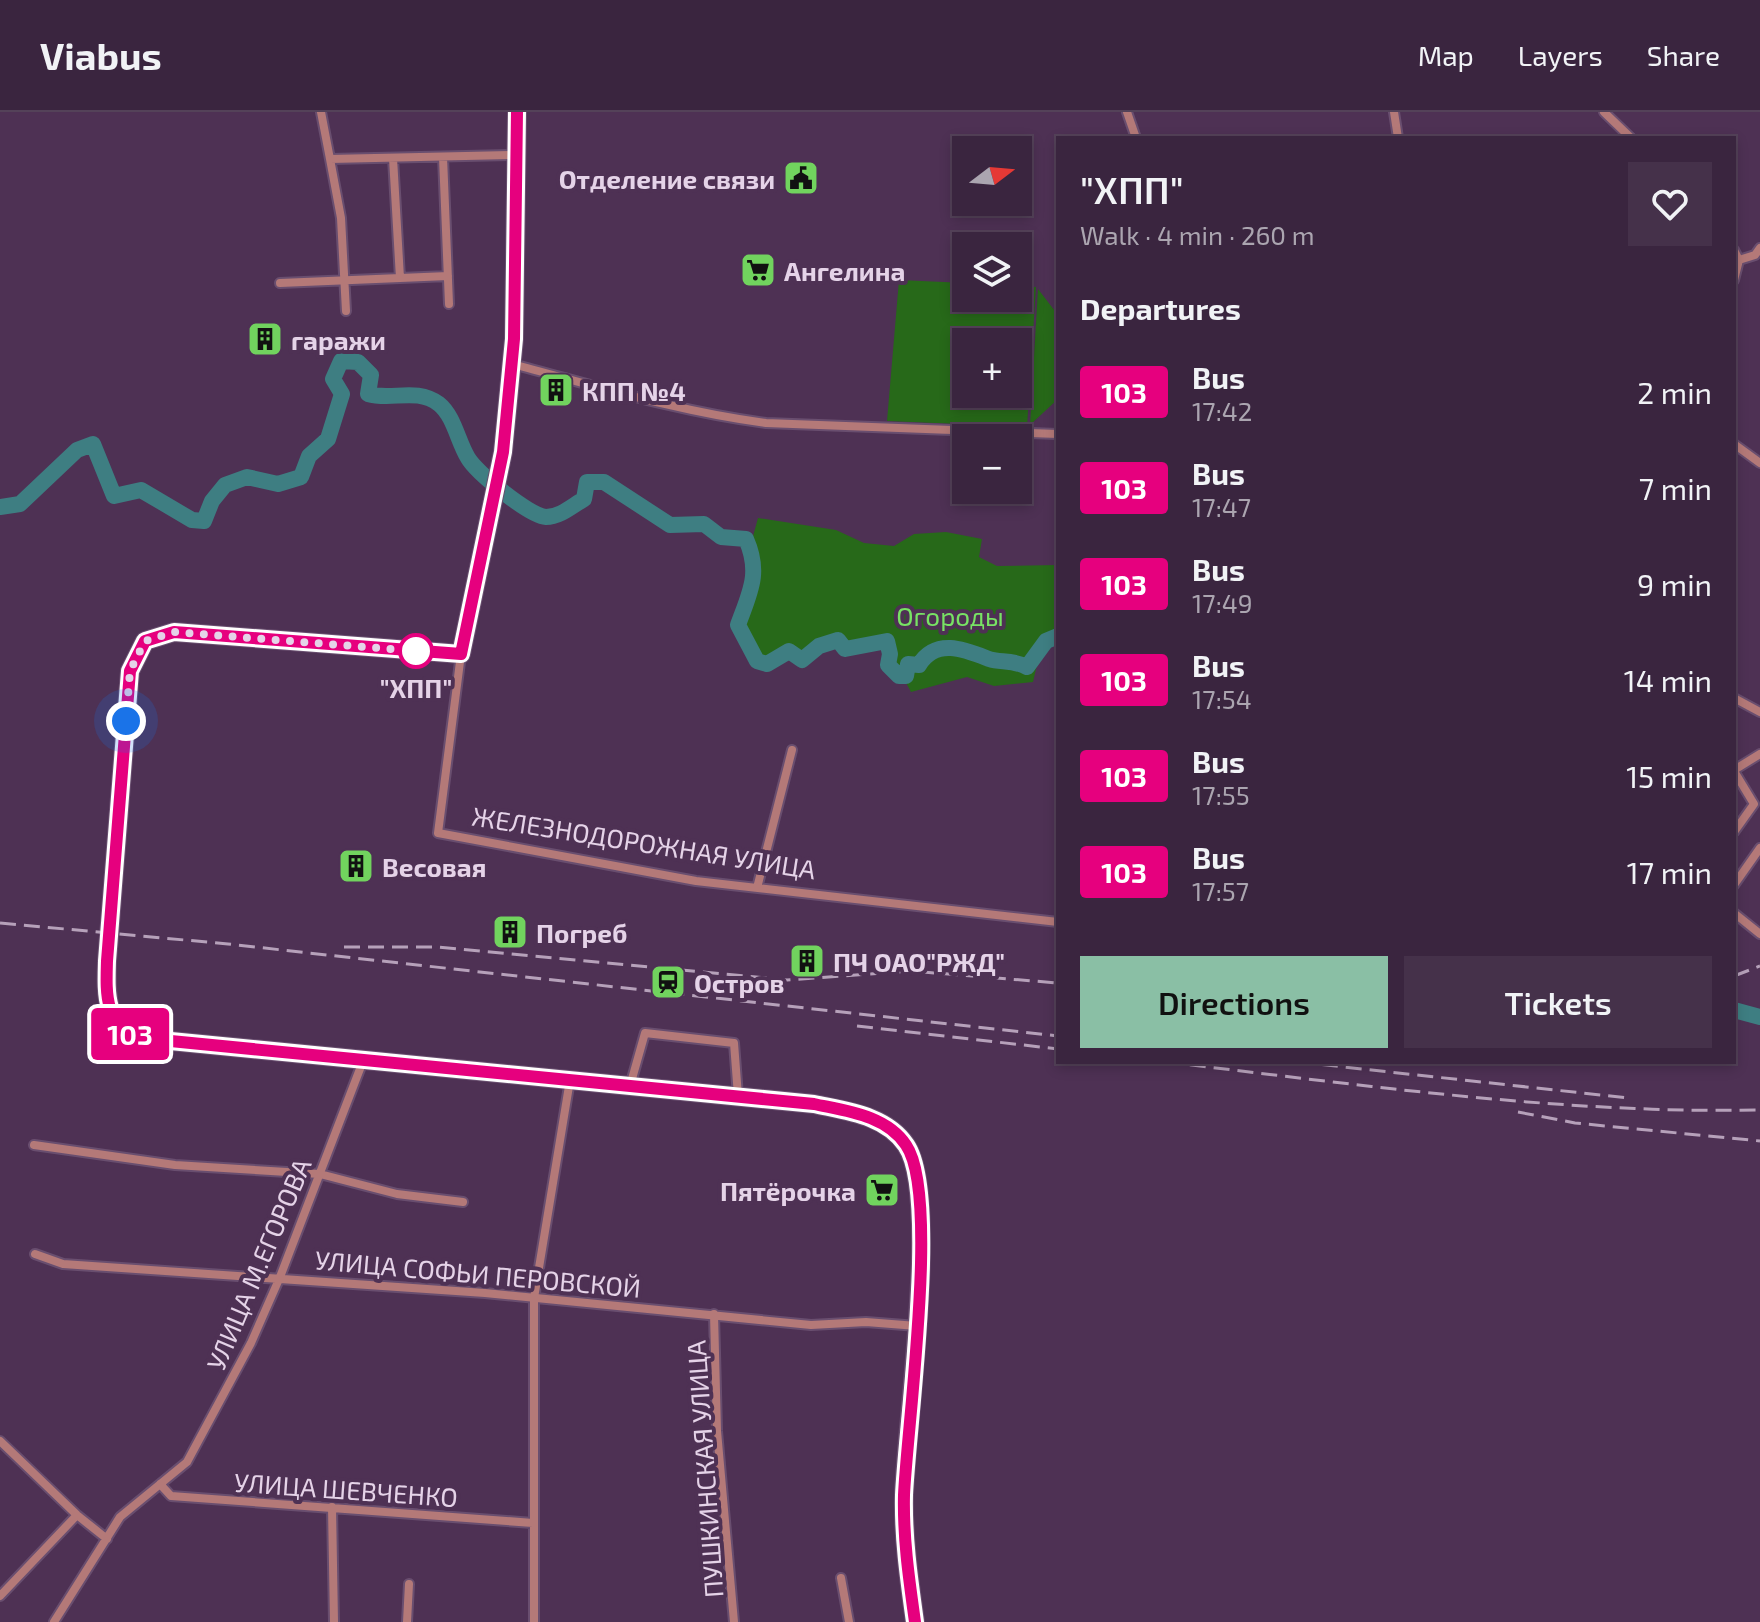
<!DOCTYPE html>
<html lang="en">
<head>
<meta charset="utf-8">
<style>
	body { margin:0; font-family:"Exo 2",sans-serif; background:#45314a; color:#f1f3f6; height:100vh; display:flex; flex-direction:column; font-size:30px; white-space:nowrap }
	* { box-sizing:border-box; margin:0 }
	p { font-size:26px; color:#aba5b0 }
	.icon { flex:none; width:44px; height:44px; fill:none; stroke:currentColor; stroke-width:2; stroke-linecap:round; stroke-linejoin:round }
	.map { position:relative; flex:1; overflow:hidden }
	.details { position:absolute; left:1056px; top:24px; width:680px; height:928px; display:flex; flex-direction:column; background:#3a253f; border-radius:0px; box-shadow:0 4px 12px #0003,0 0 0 2px #544259 }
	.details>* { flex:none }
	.badge { padding:0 16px; border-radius:6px; font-size:28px; line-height:52px }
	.needle { width:52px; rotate:74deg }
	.fabs { position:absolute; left:952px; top:24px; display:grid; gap:16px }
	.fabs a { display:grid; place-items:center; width:80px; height:80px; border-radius:0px; background:#3a253f; box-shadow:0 4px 12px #0003,0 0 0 2px #544259; font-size:40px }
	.you { position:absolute; width:40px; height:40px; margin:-20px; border:6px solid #fff; border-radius:50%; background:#1a73e8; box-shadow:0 0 0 12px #1a73e833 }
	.map>.badge { position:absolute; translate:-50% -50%; box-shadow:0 0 0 4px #fff }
	h2 { padding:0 24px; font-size:30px; line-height:72px }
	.round { display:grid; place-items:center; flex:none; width:84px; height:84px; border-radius:0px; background:#45314a }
	.summary { display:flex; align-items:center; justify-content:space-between; height:136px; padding:0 24px }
	h1 { font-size:38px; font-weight:600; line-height:60px }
	.cta { display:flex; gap:16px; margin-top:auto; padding:16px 24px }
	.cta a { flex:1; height:92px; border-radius:0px; background:#8abfa5; color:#111; font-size:32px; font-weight:600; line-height:92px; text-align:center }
	.cta a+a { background:#45314a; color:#f1f3f6 }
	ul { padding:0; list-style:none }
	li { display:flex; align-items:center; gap:24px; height:96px; padding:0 24px }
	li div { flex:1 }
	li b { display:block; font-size:30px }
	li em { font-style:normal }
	li .badge { min-width:88px; font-weight:700; text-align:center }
	header { display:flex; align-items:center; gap:48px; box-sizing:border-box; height:112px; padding:0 40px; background:#3a253f; border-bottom:2px solid #544259 }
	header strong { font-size:38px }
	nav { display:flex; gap:44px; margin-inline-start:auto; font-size:28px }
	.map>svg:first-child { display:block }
	.green { fill:#276919; fill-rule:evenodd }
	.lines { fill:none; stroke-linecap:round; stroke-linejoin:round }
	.river { stroke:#3e7e82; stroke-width:16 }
	.minor-casing { stroke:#694e6f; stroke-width:12 }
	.primary-casing { stroke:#694e6f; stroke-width:20 }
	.minor { stroke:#b47978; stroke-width:8 }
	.primary { stroke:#fbcac8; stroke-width:16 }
	.rail { stroke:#b6a1ba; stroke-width:3; stroke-dasharray:16 8; stroke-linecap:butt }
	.line-casing { stroke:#fff; stroke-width:18 }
	.line { stroke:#e6007e; stroke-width:12 }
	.walk { stroke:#e5d3e8; stroke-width:8; stroke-dasharray:0 14.4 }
	.stop-dot { fill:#fff; stroke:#e6007e; stroke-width:4 }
	.labels { text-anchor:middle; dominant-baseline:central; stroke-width:8; stroke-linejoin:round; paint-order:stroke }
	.poi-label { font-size:26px; font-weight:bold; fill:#e5d3e8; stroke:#4e3154; text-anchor:start }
	.park-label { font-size:26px; fill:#78e364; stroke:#4e3154 }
	.stop-label { font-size:26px; font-weight:bold; fill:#e5d3e8; stroke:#4e3154 }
	.street-label { font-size:26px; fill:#e5d3e8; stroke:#4e3154 }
</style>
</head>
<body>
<header>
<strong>Viabus</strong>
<nav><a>Map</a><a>Layers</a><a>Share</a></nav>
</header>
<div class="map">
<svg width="1760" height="1510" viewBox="0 0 1760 1510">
	<rect width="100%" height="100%" fill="#4e3154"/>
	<!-- green -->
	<path class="green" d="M 899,168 L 966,171 L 966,186 L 1018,186 L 1018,174 L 1036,175 L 1027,315 L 887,309 ZM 966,230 L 1018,230 L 1018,282 L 966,282 Z
		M 1038,177 L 1058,203 L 1058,287 L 1030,313 Z
		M 758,406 L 836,418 L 864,431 L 894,434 L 914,422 L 946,420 L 982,427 L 979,445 L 997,454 L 1058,453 L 1058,520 L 1043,527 L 1033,570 L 994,574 L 967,565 L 911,580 L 898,556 L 888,523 L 848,529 L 836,522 L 801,541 L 790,536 L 764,546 L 758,545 L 744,521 L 743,509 L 758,460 L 752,428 Z"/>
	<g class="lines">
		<!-- river -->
		<path class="river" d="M 0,395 L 20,392 L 77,338 L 93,332 L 114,384 L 141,378 L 192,408 L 204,409 L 212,389 L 225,373 L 247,365 L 278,372 L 301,365 L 309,344 L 328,327 L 342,282 L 333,267 L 341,249 L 358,250 L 371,263 L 368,282 C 392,289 416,275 439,292 C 454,304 458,330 468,346 C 476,360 529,404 546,405 C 560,405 572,394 584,387 L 587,370 L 604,370 L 670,413 L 704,412 L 721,425 L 746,427 C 761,461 750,480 738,513 L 757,549 L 767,552 L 789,539 L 802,548 L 819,534 L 838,528 L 845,537 L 887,529 L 890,542 L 888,553 L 899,564 L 906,564 L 908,552 L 919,553 C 936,525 966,538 989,547 C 1001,551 1011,547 1027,555 L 1046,529 L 1058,524
			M 1734,898 L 1760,905"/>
		<defs>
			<path id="minor" d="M 321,0 L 330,47
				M 1127,0 L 1136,26
				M 1394,0 L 1398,26
				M 1604,0 L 1631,26
				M 443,45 L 449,192
				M 393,46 L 400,166 L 448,164
				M 1734,138 L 1739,148 L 1734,168
				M 1739,148 L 1755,143 L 1760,136
				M 280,171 L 400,166
				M 346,199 L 341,106 L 330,47 L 515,43
				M 512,252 C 596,274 680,300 766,311 L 1058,322
				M 1734,332 L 1760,351
				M 461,542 L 438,721 L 696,769 L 1058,810
				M 1734,586 L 1760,600
				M 1734,658 L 1760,642
				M 1734,659 L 1754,692 L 1734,720
				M 1734,773 L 1760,736
				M 757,776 L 792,638
				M 1734,801 L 1760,822
				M 630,974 L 645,921 L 734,931 L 738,984
				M 34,1033 L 175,1053 L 320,1062 L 397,1082 L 463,1090
				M 35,1142 L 63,1152 L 485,1181 L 811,1213 L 866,1210 L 917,1214
				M 714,1202 L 717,1319 L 734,1510
				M 0,1329 L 77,1403 L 107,1427
				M 160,1372 L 171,1384 L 533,1411
				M 332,1395 L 334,1510
				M 841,1466 L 849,1510
				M 0,1484 L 77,1403
				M 54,1510 L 120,1405 L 187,1350 L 251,1231 L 280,1165 L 363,949
				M 407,1510 L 409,1472
				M 534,1510 L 534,1186 L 570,968"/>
			<path id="primary" d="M 517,0 L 514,227 L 503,340 L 461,542 L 174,520 L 145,529 L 130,559 L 107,849 C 106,881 104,913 140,926 L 814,992 C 846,999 886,1003 906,1033 C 940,1083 906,1312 904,1383 C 903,1426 909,1467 915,1510"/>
		</defs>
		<!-- minor casing -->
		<use href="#minor" class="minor-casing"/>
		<!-- primary casing -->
		<use href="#primary" class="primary-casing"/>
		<!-- minor -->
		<use href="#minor" class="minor"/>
		<!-- primary -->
		<use href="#primary" class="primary"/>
		<!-- rail -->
		<path class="rail" d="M 0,811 L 228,832 L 1058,924
			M 344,835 L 438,835 L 787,868 L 911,859 L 1058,871
			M 1734,864 L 1760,854
			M 857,914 L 1058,937
			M 1166,950 C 1363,973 1561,1002 1760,998
			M 1298,950 L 1628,986
			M 1518,1000 L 1575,1011 L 1760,1029"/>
	</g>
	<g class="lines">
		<defs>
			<path id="line" d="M 517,0 L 514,227 L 503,340 L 461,542 L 174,520 L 145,529 L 130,559 L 107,849 C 106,881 104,913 140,926 L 814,992 C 846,999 886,1003 906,1033 C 940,1082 907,1314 904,1383 C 903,1426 909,1467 915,1510"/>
		</defs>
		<!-- line casing -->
		<use href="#line" class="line-casing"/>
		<!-- line -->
		<use href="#line" class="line"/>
		<!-- walk -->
		<path class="walk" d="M 126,609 L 130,559 L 145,529 L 174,520 L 416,539"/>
	</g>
	<!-- icons -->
	<defs>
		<symbol id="civic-square" viewBox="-11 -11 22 22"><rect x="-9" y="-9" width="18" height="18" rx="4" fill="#71d35e" stroke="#4e3154"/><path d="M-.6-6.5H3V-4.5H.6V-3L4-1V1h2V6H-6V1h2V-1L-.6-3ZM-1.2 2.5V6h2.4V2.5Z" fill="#111"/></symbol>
		<symbol id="supermarket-square" viewBox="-11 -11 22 22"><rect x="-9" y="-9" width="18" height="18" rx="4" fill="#71d35e" stroke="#4e3154"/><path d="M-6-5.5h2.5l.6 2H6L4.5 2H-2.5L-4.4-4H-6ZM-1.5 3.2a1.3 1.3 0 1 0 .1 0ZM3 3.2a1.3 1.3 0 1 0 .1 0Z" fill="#111"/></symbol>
		<symbol id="building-square" viewBox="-11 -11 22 22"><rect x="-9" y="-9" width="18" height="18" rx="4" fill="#71d35e" stroke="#4e3154"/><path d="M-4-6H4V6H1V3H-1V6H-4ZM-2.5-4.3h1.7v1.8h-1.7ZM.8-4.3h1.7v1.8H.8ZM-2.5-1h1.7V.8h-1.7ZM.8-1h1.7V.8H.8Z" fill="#111"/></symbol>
		<symbol id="station-square" viewBox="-11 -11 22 22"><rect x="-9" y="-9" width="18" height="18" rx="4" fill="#71d35e" stroke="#4e3154"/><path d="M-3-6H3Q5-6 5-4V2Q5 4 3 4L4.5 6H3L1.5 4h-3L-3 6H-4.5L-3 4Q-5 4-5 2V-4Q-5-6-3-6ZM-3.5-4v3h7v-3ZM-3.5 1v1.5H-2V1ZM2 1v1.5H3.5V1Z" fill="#111"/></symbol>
	</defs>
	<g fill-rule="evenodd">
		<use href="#civic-square" x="781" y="46" width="40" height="40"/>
		<use href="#supermarket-square" x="738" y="138" width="40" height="40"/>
		<use href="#building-square" x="245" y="207" width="40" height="40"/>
		<use href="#building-square" x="536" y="258" width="40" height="40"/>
		<use href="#building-square" x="336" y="734" width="40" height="40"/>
		<use href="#building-square" x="490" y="800" width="40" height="40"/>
		<use href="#building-square" x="787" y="829" width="40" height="40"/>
		<use href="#station-square" x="648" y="850" width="40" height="40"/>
		<use href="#supermarket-square" x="862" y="1058" width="40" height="40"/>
	</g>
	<!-- markers -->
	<circle class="stop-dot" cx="416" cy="539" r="16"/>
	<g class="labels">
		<!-- poi labels -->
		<g class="poi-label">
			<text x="775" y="66" text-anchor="end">Отделение связи</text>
			<text x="784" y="158">Ангелина</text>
			<text x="291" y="227">гаражи</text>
			<text x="582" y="278">КПП №4</text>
			<text x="382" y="754">Весовая</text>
			<text x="536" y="820">Погреб</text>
			<text x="833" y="849">ПЧ ОАО"РЖД"</text>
			<text x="694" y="870">Остров</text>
			<text x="856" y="1078" text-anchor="end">Пятёрочка</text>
		</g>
		<!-- park labels -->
		<g class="park-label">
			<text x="950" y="503">Огороды</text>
		</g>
		<!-- stop labels -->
		<g class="stop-label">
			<text x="416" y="575">"ХПП"</text>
		</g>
		<!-- street labels -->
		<g class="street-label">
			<text transform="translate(644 730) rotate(9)">ЖЕЛЕЗНОДОРОЖНАЯ УЛИЦА</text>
			<text transform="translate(258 1152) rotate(-67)">УЛИЦА М.ЕГОРОВА</text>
			<text transform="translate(478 1161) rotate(5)">УЛИЦА СОФЬИ ПЕРОВСКОЙ</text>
			<text transform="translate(704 1357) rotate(-94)">ПУШКИНСКАЯ УЛИЦА</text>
			<text transform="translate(346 1377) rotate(4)">УЛИЦА ШЕВЧЕНКО</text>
		</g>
	</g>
</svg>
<div class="fabs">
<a><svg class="needle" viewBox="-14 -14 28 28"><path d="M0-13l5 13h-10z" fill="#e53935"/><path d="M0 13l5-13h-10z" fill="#aba5b0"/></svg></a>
<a><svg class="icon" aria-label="layers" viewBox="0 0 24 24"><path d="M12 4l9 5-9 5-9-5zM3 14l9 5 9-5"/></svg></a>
<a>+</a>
<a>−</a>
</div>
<div class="you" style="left:126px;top:609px"></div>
<b class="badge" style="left:130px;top:922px;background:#e6007e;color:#fff">103</b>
<section class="details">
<div class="summary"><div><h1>&quot;ХПП&quot;</h1><p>Walk · 4 min · 260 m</p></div><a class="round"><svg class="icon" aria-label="heart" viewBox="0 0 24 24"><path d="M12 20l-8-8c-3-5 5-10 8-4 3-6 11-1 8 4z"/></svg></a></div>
<h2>Departures</h2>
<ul>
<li><span class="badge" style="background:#e6007e;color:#fff">103</span><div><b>Bus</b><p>17:42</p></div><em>2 min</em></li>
<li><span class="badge" style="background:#e6007e;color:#fff">103</span><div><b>Bus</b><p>17:47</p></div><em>7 min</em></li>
<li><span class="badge" style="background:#e6007e;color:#fff">103</span><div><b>Bus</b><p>17:49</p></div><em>9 min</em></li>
<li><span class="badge" style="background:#e6007e;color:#fff">103</span><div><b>Bus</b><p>17:54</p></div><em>14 min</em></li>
<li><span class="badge" style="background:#e6007e;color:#fff">103</span><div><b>Bus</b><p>17:55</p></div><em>15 min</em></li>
<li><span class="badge" style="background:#e6007e;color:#fff">103</span><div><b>Bus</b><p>17:57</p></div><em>17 min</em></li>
</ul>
<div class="cta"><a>Directions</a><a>Tickets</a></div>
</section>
</div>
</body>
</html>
